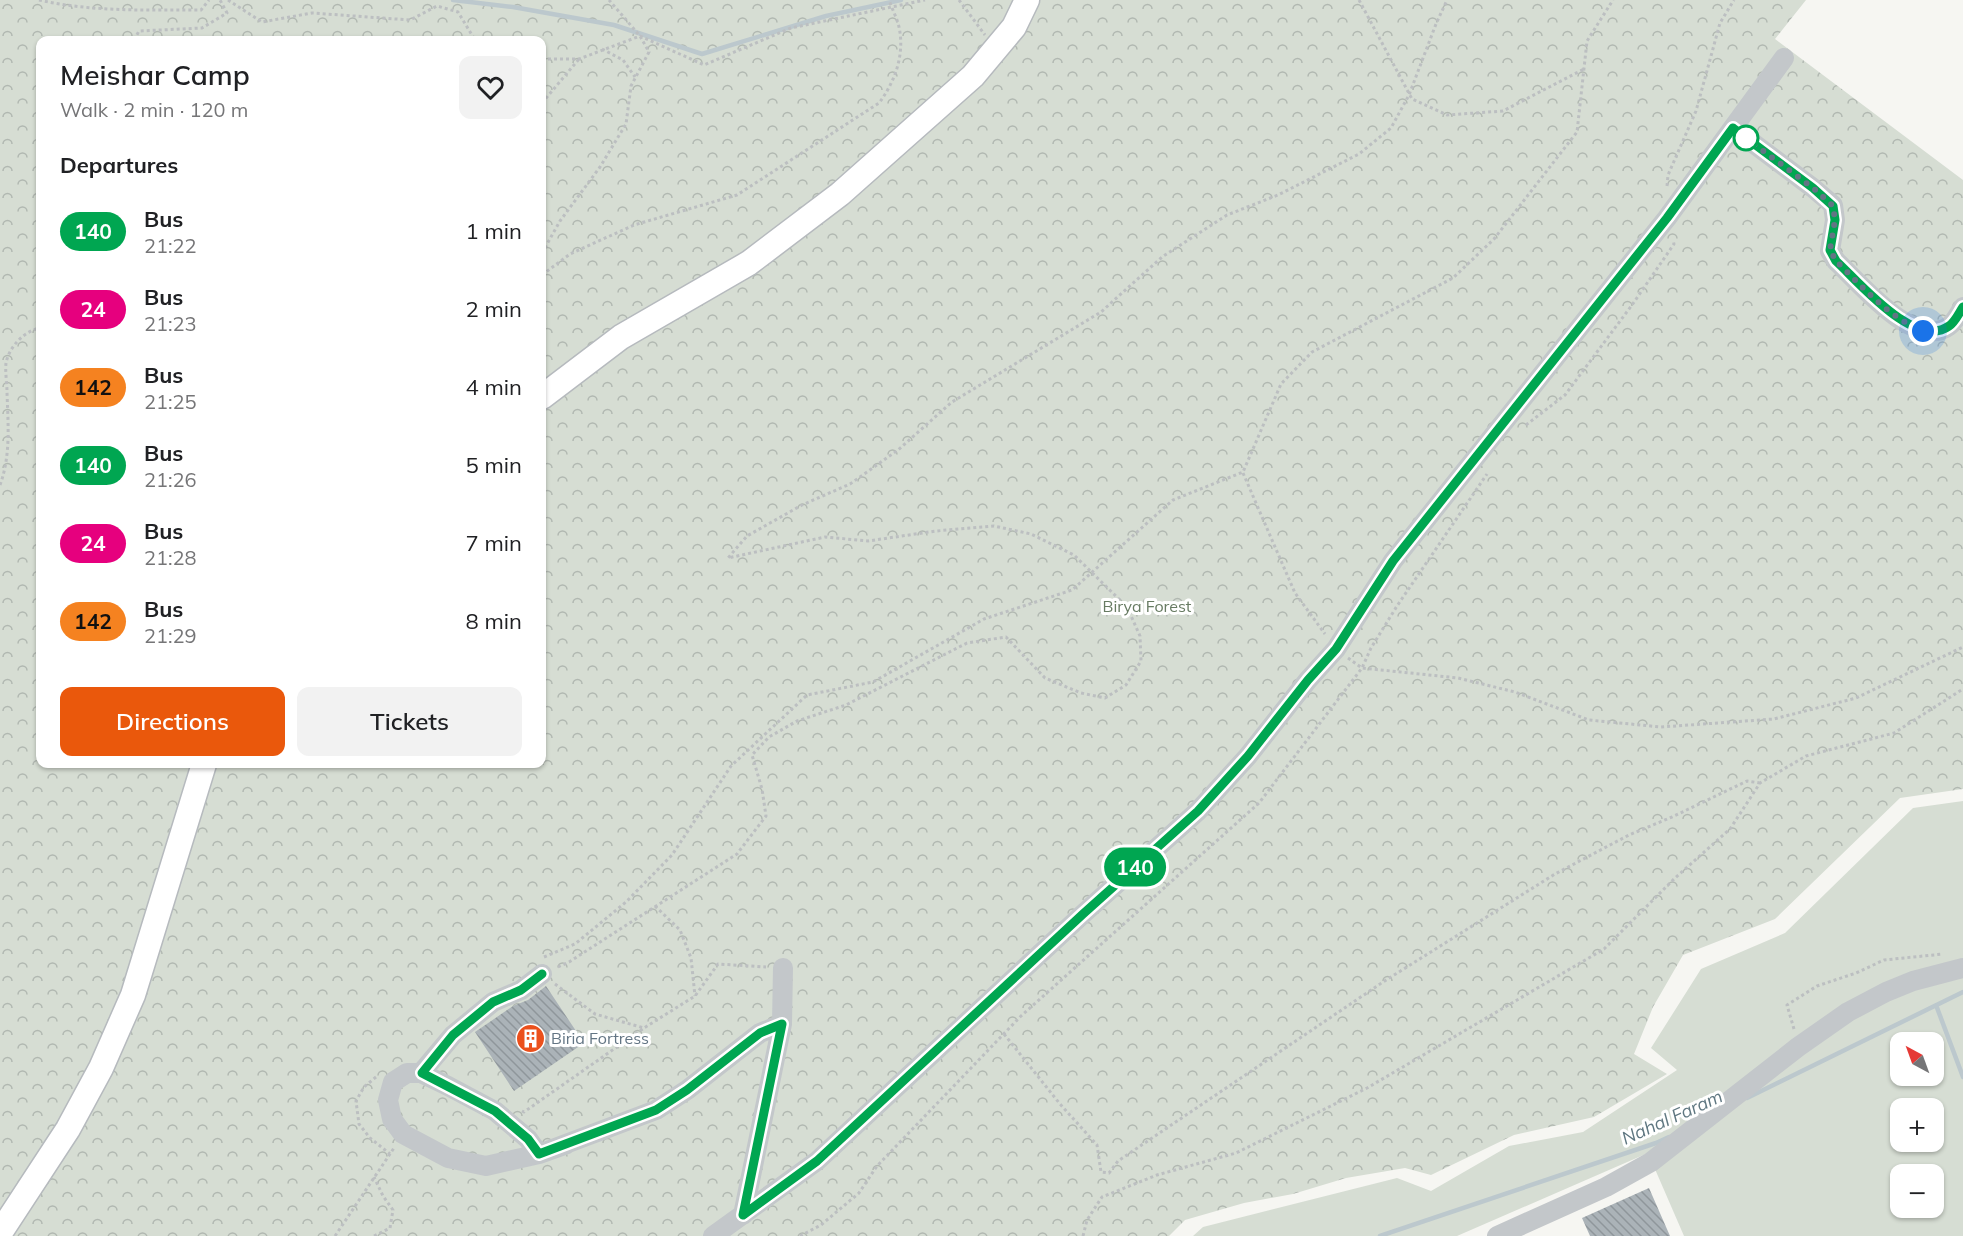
<!DOCTYPE html>
<html lang="en">
<head>
<meta charset="utf-8">
<style>
	body { margin:0; font-family:Mulish,sans-serif; background:#f2f2f2; color:#202124; height:100vh; display:flex; flex-direction:column; font-size:22px; white-space:nowrap }
	* { box-sizing:border-box; margin:0 }
	p { font-size:20px; color:#757577 }
	.icon { flex:none; width:33px; height:33px; fill:none; stroke:currentColor; stroke-width:2; stroke-linecap:round; stroke-linejoin:round }
	.map { position:relative; flex:1; overflow:hidden }
	.details { position:absolute; left:36px; top:36px; width:510px; height:732px; display:flex; flex-direction:column; background:#fff; border-radius:12px; box-shadow:0 2px 4px #0004 }
	.details>* { flex:none }
	.badge { padding:0 12px; border-radius:20px; font-size:21px; line-height:39px }
	.needle { width:39px; rotate:319deg }
	.buttons { position:absolute; left:1890px; top:1032px; display:grid; gap:12px }
	.buttons a { display:grid; place-items:center; width:54px; height:54px; border-radius:12px; background:#fff; box-shadow:0 2px 4px #0004; font-size:30px }
	.you { position:absolute; width:30px; height:30px; margin:-15px; border:4px solid #fff; border-radius:50%; background:#1a73e8; box-shadow:0 0 0 9px #1a73e833 }
	.map>.badge { position:absolute; translate:-50% -50%; box-shadow:0 0 0 3px #fff }
	h2 { padding:0 24px; font-size:22px; line-height:54px }
	.round { display:grid; place-items:center; flex:none; width:63px; height:63px; border-radius:12px; background:#f2f2f2 }
	.overview { display:flex; align-items:center; justify-content:space-between; height:102px; padding:0 24px }
	h1 { font-size:28px; font-weight:600; line-height:45px }
	.cta { display:flex; gap:12px; margin-top:auto; padding:12px 24px }
	.cta a { flex:1; height:69px; border-radius:12px; background:#ea580c; color:#fff; font-size:24px; font-weight:600; line-height:69px; text-align:center }
	.cta a+a { background:#f2f2f2; color:#202124 }
	ul { padding:0; list-style:none }
	li { display:flex; align-items:center; gap:18px; height:78px; padding:0 24px }
	li div { flex:1 }
	li b { display:block; font-size:22px }
	li em { font-style:normal }
	li .badge { min-width:66px; font-weight:700; text-align:center }
	.map>svg:first-child { display:block }
	.green { fill:#d6ddd3; fill-rule:evenodd }
	.forest { fill:url(#forest-crowns); fill-rule:evenodd }
	.lines { fill:none; stroke-linecap:round; stroke-linejoin:round }
	.stream { stroke:#bcc8cd; stroke-width:4.5 }
	.building { fill:url(#building-back-hatch) }
	.major-casing { stroke:#b6babe; stroke-width:27 }
	.path { stroke:#bcbfc1; stroke-width:3; stroke-dasharray:3 3; stroke-linecap:butt }
	.minor { stroke:#c3c7ca; stroke-width:20 }
	.major { stroke:#fff; stroke-width:24 }
	.line-casing { stroke:#fff; stroke-width:14 }
	.line { stroke:#00a651; stroke-width:9 }
	.walk { stroke:#637584; stroke-width:6; stroke-dasharray:0 10.8 }
	.stop-dot { fill:#fff; stroke:#00a651; stroke-width:3 }
	.labels { text-anchor:middle; dominant-baseline:central; stroke-width:6; stroke-linejoin:round; paint-order:stroke }
	.park-label { font-size:16px; fill:#677b62; stroke:#fff }
	.poi-label { font-size:16px; fill:#637584; stroke:#fff; text-anchor:start }
	.water-label { font-size:18px; font-style:italic; fill:#5f7781; stroke:#fff }
</style>
</head>
<body>
<div class="map">
<svg width="1963" height="1236" viewBox="0 0 1963 1236">
	<defs>
		<pattern id="forest-crowns" width="20" height="18" patternUnits="userSpaceOnUse" patternTransform="scale(1.5)"><rect width="20" height="18" fill="#d6ddd3"/><path d="M2 6a3 3 0 1 1 6 0M12 15a3 3 0 1 1 6 0" fill="none" stroke="#b1b8b1"/></pattern>
		<pattern id="building-back-hatch" width="6" height="6" patternUnits="userSpaceOnUse" patternTransform="scale(1.5)"><rect width="6" height="6" fill="#abb3b8"/><path d="M-1 5l2 2M0 0l6 6M5-1l2 2" fill="none" stroke="#8f969b"/></pattern>
	</defs>
	<rect width="100%" height="100%" fill="#f6f6f2"/>
	<!-- green -->
	<path class="green" d="M 1963,801 L 1963,1236 L 1684,1236 L 1648,1153 L 1457,1236 L 1193,1236 L 1203,1227 L 1397,1178 L 1431,1191 L 1509,1146 L 1583,1132 L 1677,1070 L 1651,1048 L 1701,969 L 1785,933 L 1913,808 ZM 1900,1042 L 1934,1042 L 1934,1076 L 1900,1076 ZM 1900,1108 L 1934,1108 L 1934,1142 L 1900,1142 ZM 1900,1174 L 1934,1174 L 1934,1208 L 1900,1208 Z"/>
	<!-- forest -->
	<path class="forest" d="M 0,0 L 1806,0 L 1775,39 L 1963,180 L 1963,789 L 1900,798 L 1775,919 L 1683,955 L 1653,1007 L 1634,1054 L 1667,1074 L 1594,1117 L 1514,1135 L 1431,1175 L 1405,1168 L 1346,1178 L 1293,1194 L 1244,1203 L 1185,1220 L 1169,1236 L 0,1236 ZM 40,40 L 542,40 L 542,764 L 40,764 Z"/>
	<g class="lines">
		<!-- stream -->
		<path class="stream" d="M 453,0 L 513,7 L 614,25 L 702,54 L 826,16 L 901,0
			M 1936,1005 L 1963,1077
			M 1747,1098 L 1963,992
			M 1380,1236 L 1656,1143 L 1669,1137"/>
	</g>
	<!-- building -->
	<path class="building" d="M 546,986 L 584,1043 L 514,1091 L 475,1032 L 513,1006 L 528,1000 Z
		M 1649,1188 L 1670,1236 L 1590,1236 L 1582,1218 Z"/>
	<g class="lines">
		<defs>
			<path id="major" d="M 542,397 L 621,337 L 749,263 L 840,194 L 973,76 L 1014,27 L 1027,0
				M 0,1233 L 68,1129 L 101,1068 L 133,995 L 204,764"/>
		</defs>
		<!-- major casing -->
		<use href="#major" class="major-casing"/>
		<!-- path -->
		<path class="path" d="M 39,0 C 92,12 147,10 201,10 L 209,0
			M 228,0 L 262,22 L 312,13 L 410,20 L 437,6 L 458,12 L 475,40
			M 959,0 L 985,35
			M 1359,0 L 1412,99 L 1447,115 L 1503,111 L 1584,69
			M 134,40 L 139,31 L 202,28 L 227,13 L 220,0
			M 602,49 L 623,60 L 635,77
			M 542,59 L 579,59 L 640,36 L 704,65 L 791,28 L 925,0
			M 542,103 L 579,59
			M 1667,186 L 1668,175 L 1696,111 L 1720,23 L 1734,0
			M 542,253 L 560,221 L 600,167 L 626,124 L 631,86 L 649,52 L 640,36 L 609,0
			M 542,275 L 570,254 L 634,225 L 737,195 L 879,103 C 895,82 905,54 899,27 C 897,18 892,9 889,0
			M 1526,425 L 1565,395 L 1632,305 L 1674,244 L 1673,240
			M 1243,473 L 1295,593 L 1325,634
			M 0,485 C 11,455 8,424 7,392 C 7,383 5,372 6,363 C 9,347 24,331 40,328
			M 1348,658 L 1362,668 L 1458,678 L 1515,692 L 1589,720 L 1661,727 L 1774,719 L 1856,698 L 1963,647
			M 655,906 L 680,930 L 691,958 L 695,996
			M 544,957 L 575,944 L 626,902 L 672,855 L 731,766 L 807,695 L 873,682 L 984,619 L 1072,590 L 1173,500 L 1243,472 L 1281,384 L 1312,352 L 1453,278 L 1494,239 L 1577,132 L 1587,41 L 1613,0
			M 558,967 L 569,962 L 737,854 L 766,816 L 762,789 L 752,755 L 769,737 L 797,721 L 846,705 L 967,643 L 1006,637 L 1045,678 L 1081,693 L 1105,698 L 1126,685 L 1141,661 L 1140,636 L 1127,607 L 1074,555 L 1031,534 L 994,526 L 936,531 L 868,541 L 825,537 L 728,558 L 747,536 L 802,505 L 850,484 L 898,450 L 952,402 L 1101,312 L 1162,257 L 1227,215 L 1278,195 L 1359,154 L 1391,128 L 1409,95 L 1436,24 L 1447,0
			M 555,984 L 595,1014 L 644,1028 L 695,996 L 718,964 L 766,967
			M 1794,1029 L 1787,1005 L 1817,986 L 1856,973 L 1884,960 L 1943,954
			M 1004,1034 L 1060,1104 L 1097,1145 L 1101,1172 L 1109,1173 L 1118,1161 L 1383,982 L 1555,874 L 1629,835 L 1672,817 L 1747,781 L 1760,783
			M 376,1077 L 364,1087 L 356,1101 L 359,1124 L 370,1138 L 390,1154
			M 522,1111 L 524,1112 L 644,1028
			M 335,1236 L 394,1148
			M 374,1236 L 390,1228 L 393,1210 L 383,1196 L 374,1177
			M 800,1236 L 821,1225 L 859,1193 L 877,1166 L 1020,1017 L 1259,803 L 1362,668 L 1371,648 L 1397,606 L 1487,474
			M 1083,1236 L 1087,1220 L 1102,1197 L 1157,1175 L 1236,1153 L 1367,1088 L 1604,949 L 1675,878 L 1730,829 L 1760,783 L 1806,756 L 1894,733 L 1963,689"/>
		<!-- minor -->
		<path class="minor" d="M 1733,128 L 1813,188 L 1833,205 L 1835,220 L 1830,251 L 1836,261 C 1859,282 1915,351 1949,326 C 1955,322 1959,313 1963,307
			M 421,1073 L 453,1035 L 493,1002 L 521,990 L 542,974
			M 567,1144 L 539,1154 L 486,1166 L 448,1158 L 403,1134 L 392,1119 L 388,1100 L 393,1082 L 407,1073 L 421,1073 L 448,1086 L 495,1111 L 528,1139 L 539,1154 L 656,1110 L 687,1090 L 760,1033 L 782,1024
			M 743,1215 L 782,1024 L 783,968
			M 713,1236 L 817,1161 L 1083,914 L 1198,811 L 1248,756 L 1308,680 L 1336,649 L 1393,561 L 1667,218 L 1784,58
			M 1497,1236 L 1606,1187 L 1651,1162 L 1798,1047 L 1848,1012 L 1886,992 L 1913,981 L 1963,968"/>
		<!-- major -->
		<use href="#major" class="major"/>
	</g>
	<g class="lines">
		<defs>
			<path id="line" d="M 542,974 L 521,990 L 493,1002 L 453,1035 L 422,1073 L 495,1111 L 528,1139 L 539,1154 L 656,1110 L 687,1090 L 760,1033 L 782,1024 L 743,1215 L 817,1161 L 1083,914 L 1198,811 L 1248,756 L 1308,680 L 1336,649 L 1393,561 L 1667,218 L 1733,128 L 1813,188 L 1833,206 L 1835,220 L 1830,250 L 1836,261 C 1859,282 1915,350 1949,326 C 1955,322 1959,313 1963,307"/>
		</defs>
		<!-- line casing -->
		<use href="#line" class="line-casing"/>
		<!-- line -->
		<use href="#line" class="line"/>
		<!-- walk -->
		<path class="walk" d="M 1746,138 L 1813,188 L 1833,206 L 1835,220 L 1830,250 L 1836,261 C 1863,287 1888,317 1923,331"/>
	</g>
	<!-- icons -->
	<defs>
		<symbol id="building-disc" viewBox="-11 -11 22 22"><circle r="9.5" fill="#eb501c" stroke="#fff"/><path d="M-4-6H4V6H1V3H-1V6H-4ZM-2.5-4.3h1.7v1.8h-1.7ZM.8-4.3h1.7v1.8H.8ZM-2.5-1h1.7V.8h-1.7ZM.8-1h1.7V.8H.8Z" fill="#fff"/></symbol>
	</defs>
	<g fill-rule="evenodd">
		<use href="#building-disc" x="514" y="1022" width="33" height="33"/>
	</g>
	<!-- markers -->
	<circle class="stop-dot" cx="1746" cy="138" r="12"/>
	<g class="labels">
		<!-- park labels -->
		<g class="park-label">
			<text x="1147" y="606">Birya Forest</text>
		</g>
		<!-- poi labels -->
		<g class="poi-label">
			<text x="551" y="1038">Biria Fortress</text>
		</g>
		<!-- water labels -->
		<g class="water-label">
			<text transform="translate(1672 1117) rotate(-24)">Nahal Faram</text>
		</g>
	</g>
</svg>
<div class="buttons">
<a><svg class="needle" viewBox="-14 -14 28 28"><path d="M0-13l5 13h-10z" fill="#e53935"/><path d="M0 13l5-13h-10z" fill="#757577"/></svg></a>
<a>+</a>
<a>−</a>
</div>
<div class="you" style="left:1923px;top:331px"></div>
<b class="badge" style="left:1135px;top:867px;background:#00a651;color:#fff">140</b>
<section class="details">
<div class="overview"><div><h1>Meishar Camp</h1><p>Walk · 2 min · 120 m</p></div><a class="round"><svg class="icon" aria-label="heart" viewBox="0 0 24 24"><path d="M12 20l-8-8c-3-5 5-10 8-4 3-6 11-1 8 4z"/></svg></a></div>
<h2>Departures</h2>
<ul>
<li><span class="badge" style="background:#00a651;color:#fff">140</span><div><b>Bus</b><p>21:22</p></div><em>1 min</em></li>
<li><span class="badge" style="background:#e6007e;color:#fff">24</span><div><b>Bus</b><p>21:23</p></div><em>2 min</em></li>
<li><span class="badge" style="background:#f58220;color:#111">142</span><div><b>Bus</b><p>21:25</p></div><em>4 min</em></li>
<li><span class="badge" style="background:#00a651;color:#fff">140</span><div><b>Bus</b><p>21:26</p></div><em>5 min</em></li>
<li><span class="badge" style="background:#e6007e;color:#fff">24</span><div><b>Bus</b><p>21:28</p></div><em>7 min</em></li>
<li><span class="badge" style="background:#f58220;color:#111">142</span><div><b>Bus</b><p>21:29</p></div><em>8 min</em></li>
</ul>
<div class="cta"><a>Directions</a><a>Tickets</a></div>
</section>
</div>
</body>
</html>
